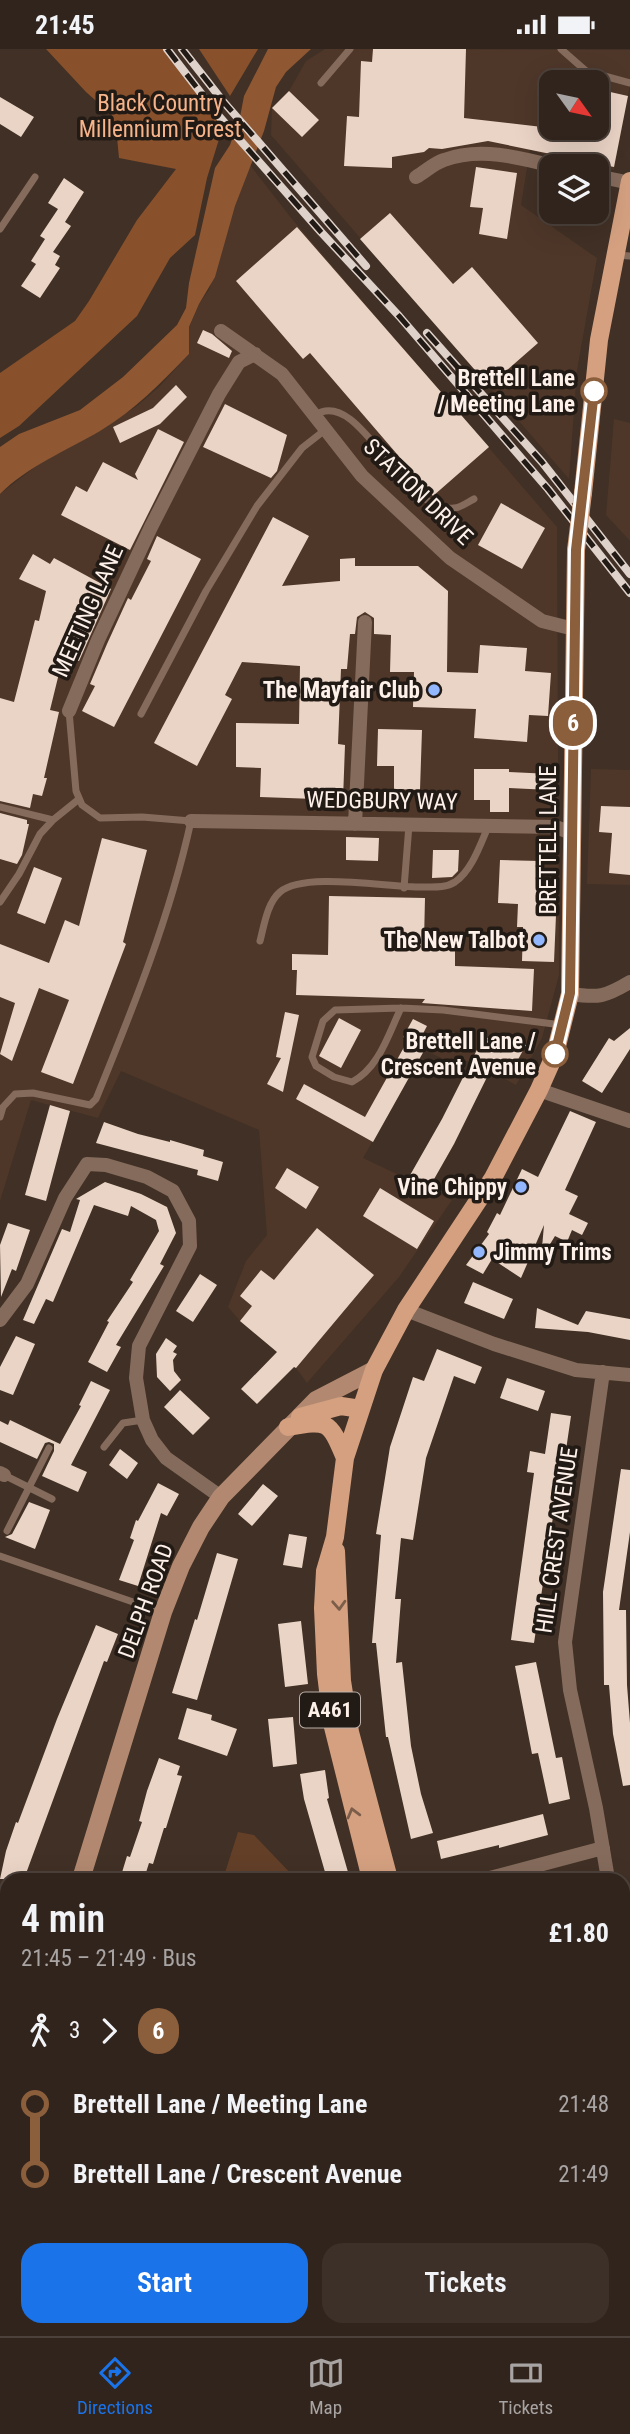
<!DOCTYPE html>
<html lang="en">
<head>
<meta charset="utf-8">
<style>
	body { margin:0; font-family:"Roboto Condensed",sans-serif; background:#3d3029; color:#f1f3f6; height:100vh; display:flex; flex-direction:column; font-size:26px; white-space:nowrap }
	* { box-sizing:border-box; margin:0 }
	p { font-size:23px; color:#a8a4a3 }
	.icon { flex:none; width:38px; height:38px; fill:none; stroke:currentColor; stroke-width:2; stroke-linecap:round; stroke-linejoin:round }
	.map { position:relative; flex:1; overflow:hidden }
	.details { position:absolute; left:0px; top:1824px; width:630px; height:464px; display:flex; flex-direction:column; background:#31241c; border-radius:21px 21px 0 0; box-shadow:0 7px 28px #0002,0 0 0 2px #4c413b }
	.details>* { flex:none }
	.badge { padding:0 14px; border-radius:23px; font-size:24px; line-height:46px }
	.needle { width:46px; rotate:123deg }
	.controls { position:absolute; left:539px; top:21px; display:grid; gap:14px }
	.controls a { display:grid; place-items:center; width:70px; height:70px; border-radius:14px; background:#31241c; box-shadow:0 7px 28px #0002,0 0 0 2px #4c413b; font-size:35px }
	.map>.badge { position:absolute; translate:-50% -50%; box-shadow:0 0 0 4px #fff }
	.legs { display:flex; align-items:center; gap:10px; height:77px; padding:0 21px; font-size:23px }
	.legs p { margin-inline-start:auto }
	.summary { display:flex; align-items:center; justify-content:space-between; height:119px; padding:0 21px }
	h1 { font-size:38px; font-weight:600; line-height:52px }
	.action { display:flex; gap:14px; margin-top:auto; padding:14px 21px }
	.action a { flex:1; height:80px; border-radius:21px; background:#1a73e8; color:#fff; font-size:28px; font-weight:600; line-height:80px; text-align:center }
	.action a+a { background:#3d3029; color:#f1f3f6 }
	ul { padding:0 21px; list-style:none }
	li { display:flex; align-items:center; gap:24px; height:70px; font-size:26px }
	li i { display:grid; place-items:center; width:10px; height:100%; margin:0 9px; background:currentColor }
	li i::after { content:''; width:18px; height:18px; margin:-9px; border:5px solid; border-radius:50%; background:#31241c }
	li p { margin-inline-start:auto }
	li:first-child i { background:linear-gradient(#0000 50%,currentColor 0) }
	li:last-child i { background:linear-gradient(currentColor 50%,#0000 0) }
	.status { display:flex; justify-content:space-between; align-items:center; height:49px; padding:0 35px; background:#31241c; direction:ltr }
	.status svg { height:19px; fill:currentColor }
	.tab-bar { display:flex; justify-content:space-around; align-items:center; height:98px; border-top:2px solid #4c413b; background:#31241c; font-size:19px; color:#a8a4a3 }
	.tab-bar a { display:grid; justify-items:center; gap:4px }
	.tab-bar .current { color:#1a73e8 }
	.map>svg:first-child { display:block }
	.built { fill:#4e3729; fill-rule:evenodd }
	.green { fill:#633f28 }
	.forest { fill:#88512c }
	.water { fill:#8f5732 }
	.building { fill:#ead4c6 }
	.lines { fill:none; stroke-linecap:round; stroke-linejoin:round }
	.lane { stroke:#856b5c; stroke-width:7 }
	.street { stroke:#856b5c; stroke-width:14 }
	.secondary { stroke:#b28970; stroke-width:18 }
	.primary { stroke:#d4a080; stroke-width:18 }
	.rail-casing { stroke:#dfd2cb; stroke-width:8 }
	.rail { stroke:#221a15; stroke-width:5; stroke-dasharray:16; stroke-linecap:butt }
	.primary-bridge { stroke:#d4a080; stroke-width:18 }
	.oneway { stroke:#7b5d4a }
	.line-1-casing { stroke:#fff; stroke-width:16 }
	.line-1 { stroke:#8b5e3c; stroke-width:10 }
	.stop-1-dot { fill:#fff; stroke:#8b5e3c; stroke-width:3.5 }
	.poi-dot { fill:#92b7fd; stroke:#221a15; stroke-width:2.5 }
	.labels { text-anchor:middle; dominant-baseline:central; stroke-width:7; stroke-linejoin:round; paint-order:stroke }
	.shield { fill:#221a15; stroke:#bbb0aa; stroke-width:2 }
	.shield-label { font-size:21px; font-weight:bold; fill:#fdf1ea }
	.park-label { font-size:23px; fill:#f7b48b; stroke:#221a15 }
	.stop-label { font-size:23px; font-weight:bold; fill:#fdf1ea; stroke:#221a15; text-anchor:end }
	.street-label { font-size:23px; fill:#fdf1ea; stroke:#221a15 }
	.poi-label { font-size:23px; font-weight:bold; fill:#fdf1ea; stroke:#221a15; text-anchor:end }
</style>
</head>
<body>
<div class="status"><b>21:45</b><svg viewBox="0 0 49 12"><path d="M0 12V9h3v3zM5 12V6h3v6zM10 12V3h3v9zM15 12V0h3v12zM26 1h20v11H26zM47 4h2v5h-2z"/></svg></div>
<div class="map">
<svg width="630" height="2287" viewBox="0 0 630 2287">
	<rect width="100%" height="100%" fill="#413025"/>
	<!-- built -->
	<path class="built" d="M 325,0 L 630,1 L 630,36 L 614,121 L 564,111 L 530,101 L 521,156 L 597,209 L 577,321 L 569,430 L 271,86 L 272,59 L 289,42 L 306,12 ZM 551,33 L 597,33 L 597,79 L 551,79 Z
		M 250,116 L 292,170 L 557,478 L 559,926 L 542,989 L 516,1036 L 471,1012 L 448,1012 L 424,1001 L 363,1109 L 452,1151 L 399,1228 L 307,1334 L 296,1319 L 240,1272 L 228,1258 L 246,1212 L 267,1186 L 259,1081 L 121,1022 L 98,1069 L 31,1051 L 0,1152 L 0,445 L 39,415 L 100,381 L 137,357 L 159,338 L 189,305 L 189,279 L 199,255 L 209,241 L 235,157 Z
		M 614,370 L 630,374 L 630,492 L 606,466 Z
		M 591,720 L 630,721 L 630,836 L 587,835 Z
		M 0,1909 L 7,1912 L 7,1994 L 3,2006 L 4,2082 L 7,2102 L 7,2280 L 10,2280 L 7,2287 L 0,2287 Z"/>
	<!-- green -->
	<path class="green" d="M 238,1783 L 254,1786 L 296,1830 L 223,1830 Z
		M 630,1975 L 630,2048 L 623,2048 L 623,1978 Z
		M 59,2280 L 235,2280 L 233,2287 L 58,2287 Z"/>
	<!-- forest -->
	<path class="forest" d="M 46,0 L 166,0 L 224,74 L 207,129 L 195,186 L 170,209 L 137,267 L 19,377 L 0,389 L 0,324 L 75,272 L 89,252 L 137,171 L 176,120 L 119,109 L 117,88 L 112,66 L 86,43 Z
		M 199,0 L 258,0 L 230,47 Z"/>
	<!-- water -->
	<path class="water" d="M 268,0 L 311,0 L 286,23 L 276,38 L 264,82 L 235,157 L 215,228 L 199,255 L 189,278 L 189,305 C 161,334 135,361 100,382 C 66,402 28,417 0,445 L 0,398 L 19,385 L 80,361 L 123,328 L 177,276 L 186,259 L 189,234 L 215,119 L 230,96 L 240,68 L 244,47 Z"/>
	<!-- building -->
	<path class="building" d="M 373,0 L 466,0 L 464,69 L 551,79 L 597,79 L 597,40 L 628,47 L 614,118 L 488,92 L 442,100 L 429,99 L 424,103 L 392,108 L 392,119 L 344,117 L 347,67 L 359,68 L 361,12 L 372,13 Z
		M 289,42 L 319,71 L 302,88 L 272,59 Z
		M 0,48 L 34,68 L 21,88 L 0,75 Z
		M 476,118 L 517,124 L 507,190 L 479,185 L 483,159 L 470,158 Z
		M 64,129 L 84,143 L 65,173 L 71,177 L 53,203 L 60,207 L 55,216 L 60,219 L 40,249 L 21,237 L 36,215 L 31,212 L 45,190 L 40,187 L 58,160 L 48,154 Z
		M 390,164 L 453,235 L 472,218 L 538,294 L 489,337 L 360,190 Z
		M 297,178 L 489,398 L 433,447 L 310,304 L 303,310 L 236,232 Z
		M 203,281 L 212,285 L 232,302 L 229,309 L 197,294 Z
		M 176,336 L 187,348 L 160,375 L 120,394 L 113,378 L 153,359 Z
		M 225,355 L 287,386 L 277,422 L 271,429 L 203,398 Z
		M 158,380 L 184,393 L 130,501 L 61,466 L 76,437 L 87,443 L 103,413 L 138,431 L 135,425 Z
		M 501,454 L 545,479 L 522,520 L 478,496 Z
		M 273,468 L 309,487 L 282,537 L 340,532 L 340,510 L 355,509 L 355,517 L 418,517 L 448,542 L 447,623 L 478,624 L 480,596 L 527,599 L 525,622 L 551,624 L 548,667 L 529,666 L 527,693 L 474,689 L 476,660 L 413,658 L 414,623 L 390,623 L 391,586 L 374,585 L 374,569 L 365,563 L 357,568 L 355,585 L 350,585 L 347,620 L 341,620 L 338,695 L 345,696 L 343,751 L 260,748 L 261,719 L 236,718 L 236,674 L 299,675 L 300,617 L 242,613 L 225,646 L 232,650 L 197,717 L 154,694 Z
		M 157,487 L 201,510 L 114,678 L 82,662 L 95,637 L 90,635 L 107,595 L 128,549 L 131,551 L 151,512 L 147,510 Z
		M 33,505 L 50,515 L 54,509 L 111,540 L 79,612 L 63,608 L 50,661 L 59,663 L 44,729 L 47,729 L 42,747 L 33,745 L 30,759 L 0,752 L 0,649 L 14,653 L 35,571 L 39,572 L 46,542 L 19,530 Z
		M 378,680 L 422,681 L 420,741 L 394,740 L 394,717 L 377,717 Z
		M 474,720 L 509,720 L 509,723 L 551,725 L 550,741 L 509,739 L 509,763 L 490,763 L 490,751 L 474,751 Z
		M 601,757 L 630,758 L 630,826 L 609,824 L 612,784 L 599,783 Z
		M 0,764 L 27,771 L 27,775 L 29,775 L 22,806 L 17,815 L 0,810 Z
		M 346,788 L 379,789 L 378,812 L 346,811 Z
		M 102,789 L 147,801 L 123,893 L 126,895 L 73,1035 L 41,1023 L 69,951 L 39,939 L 12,1012 L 0,1005 L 15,954 L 0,948 L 0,895 L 49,914 L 65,871 L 79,877 Z
		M 433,801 L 459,801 L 458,822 L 452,828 L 432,829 Z
		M 500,811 L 540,812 L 538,865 L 556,866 L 554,913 L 522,912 L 523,878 L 517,878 L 518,855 L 498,854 Z
		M 34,818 L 62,829 L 45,875 L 17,864 Z
		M 329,847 L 425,849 L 424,892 L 455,893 L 455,917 L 534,920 L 532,962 L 422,954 L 425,950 L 296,946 L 297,921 L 292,921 L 292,905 L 328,906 Z
		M 285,963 L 299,966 L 283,1043 L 267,1035 L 281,1009 L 276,1008 Z
		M 339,969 L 361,981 L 341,1019 L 319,1007 Z
		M 413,970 L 427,977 L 417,996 L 425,1000 L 373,1093 L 296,1050 L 304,1035 L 365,1068 L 408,991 L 403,988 Z
		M 630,979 L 630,1000 L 602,1044 L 582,1032 L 609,989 L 614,992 Z
		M 484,987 L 503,997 L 509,987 L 526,996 L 509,1027 L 492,1018 L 454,1095 L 429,1139 L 409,1128 L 442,1070 Z
		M 50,1056 L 70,1062 L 46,1152 L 25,1146 Z
		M 570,1062 L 596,1073 L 565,1141 L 578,1147 L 569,1165 L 588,1174 L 582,1186 L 572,1181 L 567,1193 L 555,1187 L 541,1210 L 544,1176 L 521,1229 L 492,1210 L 483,1225 L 466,1216 L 489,1185 L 487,1183 L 497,1164 L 500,1166 L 522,1120 L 538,1128 Z
		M 104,1073 L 138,1085 L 170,1093 L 170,1091 L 204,1101 L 203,1107 L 223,1113 L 218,1132 L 197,1126 L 198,1121 L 96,1094 Z
		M 287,1119 L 319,1138 L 306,1160 L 275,1139 Z
		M 105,1133 L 141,1145 L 167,1158 L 176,1184 L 160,1215 L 164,1217 L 116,1296 L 121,1298 L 107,1323 L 88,1313 L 109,1273 L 107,1272 L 133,1233 L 130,1231 L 159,1182 L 156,1171 L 131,1157 L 128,1167 L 94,1156 L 53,1253 L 46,1250 L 34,1275 L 23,1271 L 62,1180 L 70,1183 L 80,1151 L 76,1150 Z
		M 380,1139 L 434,1172 L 417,1200 L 363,1167 Z
		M 8,1174 L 30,1181 L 16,1222 L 12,1220 L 1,1248 L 0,1196 Z
		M 317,1179 L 374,1226 L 296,1319 L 294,1318 L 257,1355 L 241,1340 L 277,1303 L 240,1272 L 252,1257 L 240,1247 L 261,1221 L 274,1231 Z
		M 200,1225 L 217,1236 L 193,1273 L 176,1262 Z
		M 473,1233 L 513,1250 L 504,1270 L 464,1254 Z
		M 537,1259 L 578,1276 L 586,1262 L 630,1270 L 630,1291 L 588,1283 L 535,1279 Z
		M 16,1287 L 35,1295 L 13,1346 L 0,1341 L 0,1318 Z
		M 166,1289 L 177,1297 L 173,1303 L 177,1305 L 173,1311 L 174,1322 L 181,1331 L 170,1342 L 157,1328 L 156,1305 Z
		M 437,1300 L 482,1318 L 475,1335 L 454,1327 L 426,1409 L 413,1491 L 401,1489 L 395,1550 L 401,1550 L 396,1614 L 402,1613 L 411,1697 L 421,1745 L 433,1784 L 411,1790 L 388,1688 L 386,1688 L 376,1594 L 372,1594 L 381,1486 L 376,1485 L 390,1398 L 413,1328 L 424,1332 Z
		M 507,1329 L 545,1342 L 538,1362 L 500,1349 Z
		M 91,1332 L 110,1341 L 71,1416 L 87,1423 L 78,1443 L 42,1427 L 54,1402 L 54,1395 L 49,1393 L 45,1394 L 37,1410 L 0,1393 L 0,1372 L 8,1376 L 10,1371 L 60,1395 L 81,1357 L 79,1356 Z
		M 180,1341 L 210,1369 L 193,1386 L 164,1358 Z
		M 551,1364 L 571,1367 L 562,1428 L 559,1428 L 534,1594 L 511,1591 L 534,1424 L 527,1423 L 530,1402 L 545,1405 Z
		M 120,1400 L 138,1414 L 127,1430 L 109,1416 Z
		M 621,1420 L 630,1421 L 630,1483 L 619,1561 L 626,1561 L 627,1636 L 630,1674 L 630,1736 L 623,1737 L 613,1685 L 609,1636 L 604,1636 L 603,1543 Z
		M 158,1434 L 179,1445 L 167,1467 L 161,1464 L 138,1537 L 119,1531 L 134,1491 L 130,1489 L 136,1471 L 138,1472 Z
		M 263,1435 L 278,1447 L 252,1477 L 238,1465 Z
		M 29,1453 L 50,1461 L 35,1500 L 5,1488 L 12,1485 Z
		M 289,1485 L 307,1488 L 302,1519 L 283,1516 Z
		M 217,1504 L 238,1510 L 197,1651 L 172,1644 L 195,1570 L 197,1571 Z
		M 301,1572 L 308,1635 L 285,1638 L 278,1575 Z
		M 96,1576 L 118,1585 L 107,1613 L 104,1612 L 24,1830 L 0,1830 L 6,1802 L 16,1773 L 18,1774 L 57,1670 Z
		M 536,1613 L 556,1709 L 562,1708 L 570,1750 L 549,1755 L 538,1704 L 532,1705 L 515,1617 Z
		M 187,1659 L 212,1666 L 211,1671 L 237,1680 L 227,1707 L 178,1690 Z
		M 293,1668 L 297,1715 L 273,1718 L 268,1670 Z
		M 159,1709 L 180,1717 L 177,1726 L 182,1727 L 166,1779 L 164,1779 L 153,1815 L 149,1814 L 144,1830 L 120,1830 L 127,1807 L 130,1808 L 142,1773 L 139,1772 L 147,1742 Z
		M 325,1721 L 329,1749 L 327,1750 L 350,1830 L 327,1830 L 304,1750 L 300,1725 Z
		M 543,1765 L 548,1786 L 499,1799 L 499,1796 L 441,1810 L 437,1792 Z"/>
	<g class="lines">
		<!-- lane -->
		<path class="lane" d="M 561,0 L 586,22 L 630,34
			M 321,34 L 350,0
			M 0,180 L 35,128
			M 616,206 L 630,207
			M 315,366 C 361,337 401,465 454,459 C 460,459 468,453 474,450
			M 141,665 L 206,542 L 257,457 L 302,399 L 325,381
			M 0,758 L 53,771
			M 404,839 L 409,776
			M 0,853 L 19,825 L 40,785 L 53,771 L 79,750
			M 260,892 C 264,877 267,854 280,843 C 304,822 391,839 424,838 C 434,838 446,839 455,833 C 472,821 480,796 488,778
			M 401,959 C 388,986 379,1019 352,1033 L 334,1028 L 316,1017 L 312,1008 L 323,972 L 335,961 L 401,959 L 443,961 L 562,976
			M 0,1068 L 3,1058 L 15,1045 L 33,1044 L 90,1056 L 96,1050 C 133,959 170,868 191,772 L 142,768 L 100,769 L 82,756 L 76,742 L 69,662
			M 104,1398 L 123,1374 L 143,1371
			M 4,1426 L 52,1450
			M 7,1482 L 49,1399
			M 0,1507 L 162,1563
			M 0,1991 L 7,1992
			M 0,2182 L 7,2184"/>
		<!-- street -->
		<path class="street" d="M 597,127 L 630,134
			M 416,128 C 425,123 434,114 444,111 C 479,98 518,108 553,117
			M 221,282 L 282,325 L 362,427 L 450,509 L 542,572 L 574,580
			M 69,662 L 98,591 L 151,478 L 219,345 L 239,313 L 255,305
			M 191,772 L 556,778 L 571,784
			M 355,775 L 365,573
			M 570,945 C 599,949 605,948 630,933
			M 539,1041 L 630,1072
			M 406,1261 L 494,1295 L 576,1321 L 630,1326
			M 0,1271 L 27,1235 L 65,1149 L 87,1115 L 106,1116 L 147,1128 L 173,1142 L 189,1172 L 190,1197 L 139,1297 L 136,1329 L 143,1371 L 152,1391 L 166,1409 L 221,1448
			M 603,1323 L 565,1593 L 570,1641 L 596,1759 L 608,1830
			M 0,1424 L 4,1426
			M 486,1830 L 603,1799
			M 623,1923 L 624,1932
			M 302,2287 L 303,2280"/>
		<!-- secondary -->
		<path class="secondary" d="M 81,1830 L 163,1563 L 181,1517 L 201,1478 L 221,1448 L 316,1351 L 374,1321
			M 32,2287 L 35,2280"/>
		<!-- primary -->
		<path class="primary" d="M 583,444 L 599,291 L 630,132
			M 300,1368 L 341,1357 L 361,1360
			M 288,1378 C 328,1371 329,1371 345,1409
			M 336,1502 L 342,1632 L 350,1683 L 389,1830
			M 371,1830 L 332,1674 L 326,1625 L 323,1559 L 325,1522 L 335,1488 L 345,1409 L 374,1321 L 406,1261 L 493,1129 L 539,1041 L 555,1005 L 570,945 L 576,501
			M 454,2280 L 454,2287
			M 469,2280 L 469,2287"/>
		<defs>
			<path id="rail" d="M 167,0 L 217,65 L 321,183 L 399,267 L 548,440 L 630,544
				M 182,0 L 222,51 L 366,217
				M 427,284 L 542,413 L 630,525"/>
		</defs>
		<!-- rail casing -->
		<use href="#rail" class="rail-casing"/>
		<!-- rail -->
		<use href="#rail" class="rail"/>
		<!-- primary-bridge -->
		<path class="primary-bridge" d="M 576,501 L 583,444"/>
	</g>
	<!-- one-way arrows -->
	<defs><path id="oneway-chevron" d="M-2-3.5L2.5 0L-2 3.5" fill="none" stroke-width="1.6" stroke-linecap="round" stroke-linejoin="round" transform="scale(1.75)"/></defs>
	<g class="oneway">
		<use href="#oneway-chevron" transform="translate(339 1556) rotate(87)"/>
		<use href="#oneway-chevron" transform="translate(353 1764) rotate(-105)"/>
	</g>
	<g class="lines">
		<defs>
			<path id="line-1" d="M 555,1005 L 570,944 L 576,501 L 594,342"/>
		</defs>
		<!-- line-1 casing -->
		<use href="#line-1" class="line-1-casing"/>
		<!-- line-1 -->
		<use href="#line-1" class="line-1"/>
	</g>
	<!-- markers -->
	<g class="stop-1-dot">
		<circle cx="594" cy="342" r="12"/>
		<circle cx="555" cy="1005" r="12"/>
	</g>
	<g class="poi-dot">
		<circle cx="434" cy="641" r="7"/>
		<circle cx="539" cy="891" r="7"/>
		<circle cx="521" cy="1138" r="7"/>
		<circle cx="479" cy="1203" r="7"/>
	</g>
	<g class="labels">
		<!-- shield labels -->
		<rect class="shield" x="300" y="1643.5" width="60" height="35" rx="5"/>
		<g class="shield-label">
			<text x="330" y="1661">A461</text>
		</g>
		<!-- park labels -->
		<g class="park-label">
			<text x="160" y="54">Black Country<tspan x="160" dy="26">Millennium Forest</tspan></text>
		</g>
		<!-- stop labels -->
		<g class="stop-label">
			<text x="575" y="329">Brettell Lane<tspan x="575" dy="26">/ Meeting Lane</tspan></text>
			<text x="536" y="992">Brettell Lane /<tspan x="536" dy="26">Crescent Avenue</tspan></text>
		</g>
		<!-- street labels -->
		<g class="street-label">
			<text transform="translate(418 443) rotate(44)">STATION DRIVE</text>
			<text transform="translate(88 562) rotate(-66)">MEETING LANE</text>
			<text transform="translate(382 752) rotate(1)">WEDGBURY WAY</text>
			<text transform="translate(548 791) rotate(-90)">BRETTELL LANE</text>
			<text transform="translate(557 1491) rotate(-82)">HILL CREST AVENUE</text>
			<text transform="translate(146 1552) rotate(-70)">DELPH ROAD</text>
		</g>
		<!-- poi labels -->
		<g class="poi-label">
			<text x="420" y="641">The Mayfair Club</text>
			<text x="525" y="891">The New Talbot</text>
			<text x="507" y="1138">Vine Chippy</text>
			<text x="493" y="1203" text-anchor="start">Jimmy Trims</text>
		</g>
	</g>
</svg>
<div class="controls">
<a><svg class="needle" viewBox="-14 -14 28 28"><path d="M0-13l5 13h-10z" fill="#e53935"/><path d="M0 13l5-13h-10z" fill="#a8a4a3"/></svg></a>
<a><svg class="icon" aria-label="layers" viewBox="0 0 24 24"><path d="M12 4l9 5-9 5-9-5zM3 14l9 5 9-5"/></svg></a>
</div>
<b class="badge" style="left:573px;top:674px;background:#8b5e3c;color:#fff">6</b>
<section class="details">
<div class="summary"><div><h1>4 min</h1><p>21:45 – 21:49 · Bus</p></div><b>£1.80</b></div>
<div class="legs"><svg class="icon" aria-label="walk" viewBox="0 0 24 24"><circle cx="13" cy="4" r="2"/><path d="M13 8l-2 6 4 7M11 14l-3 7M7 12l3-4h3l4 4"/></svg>3<svg class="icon" aria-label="forward" viewBox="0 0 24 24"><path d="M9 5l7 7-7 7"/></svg><b class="badge" style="background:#8b5e3c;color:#fff">6</b></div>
<ul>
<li><i style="color:#8b5e3c"></i><b>Brettell Lane / Meeting Lane</b><p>21:48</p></li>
<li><i style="color:#8b5e3c"></i><b>Brettell Lane / Crescent Avenue</b><p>21:49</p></li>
</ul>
<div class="action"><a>Start</a><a>Tickets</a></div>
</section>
</div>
<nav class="tab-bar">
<a class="current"><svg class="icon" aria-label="directions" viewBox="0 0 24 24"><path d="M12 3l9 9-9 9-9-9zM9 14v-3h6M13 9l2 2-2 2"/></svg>Directions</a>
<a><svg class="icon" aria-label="map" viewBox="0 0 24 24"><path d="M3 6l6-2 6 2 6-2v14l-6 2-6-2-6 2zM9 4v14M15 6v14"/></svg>Map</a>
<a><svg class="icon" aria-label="tickets" viewBox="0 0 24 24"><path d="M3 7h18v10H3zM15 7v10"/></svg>Tickets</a>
</nav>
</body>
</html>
